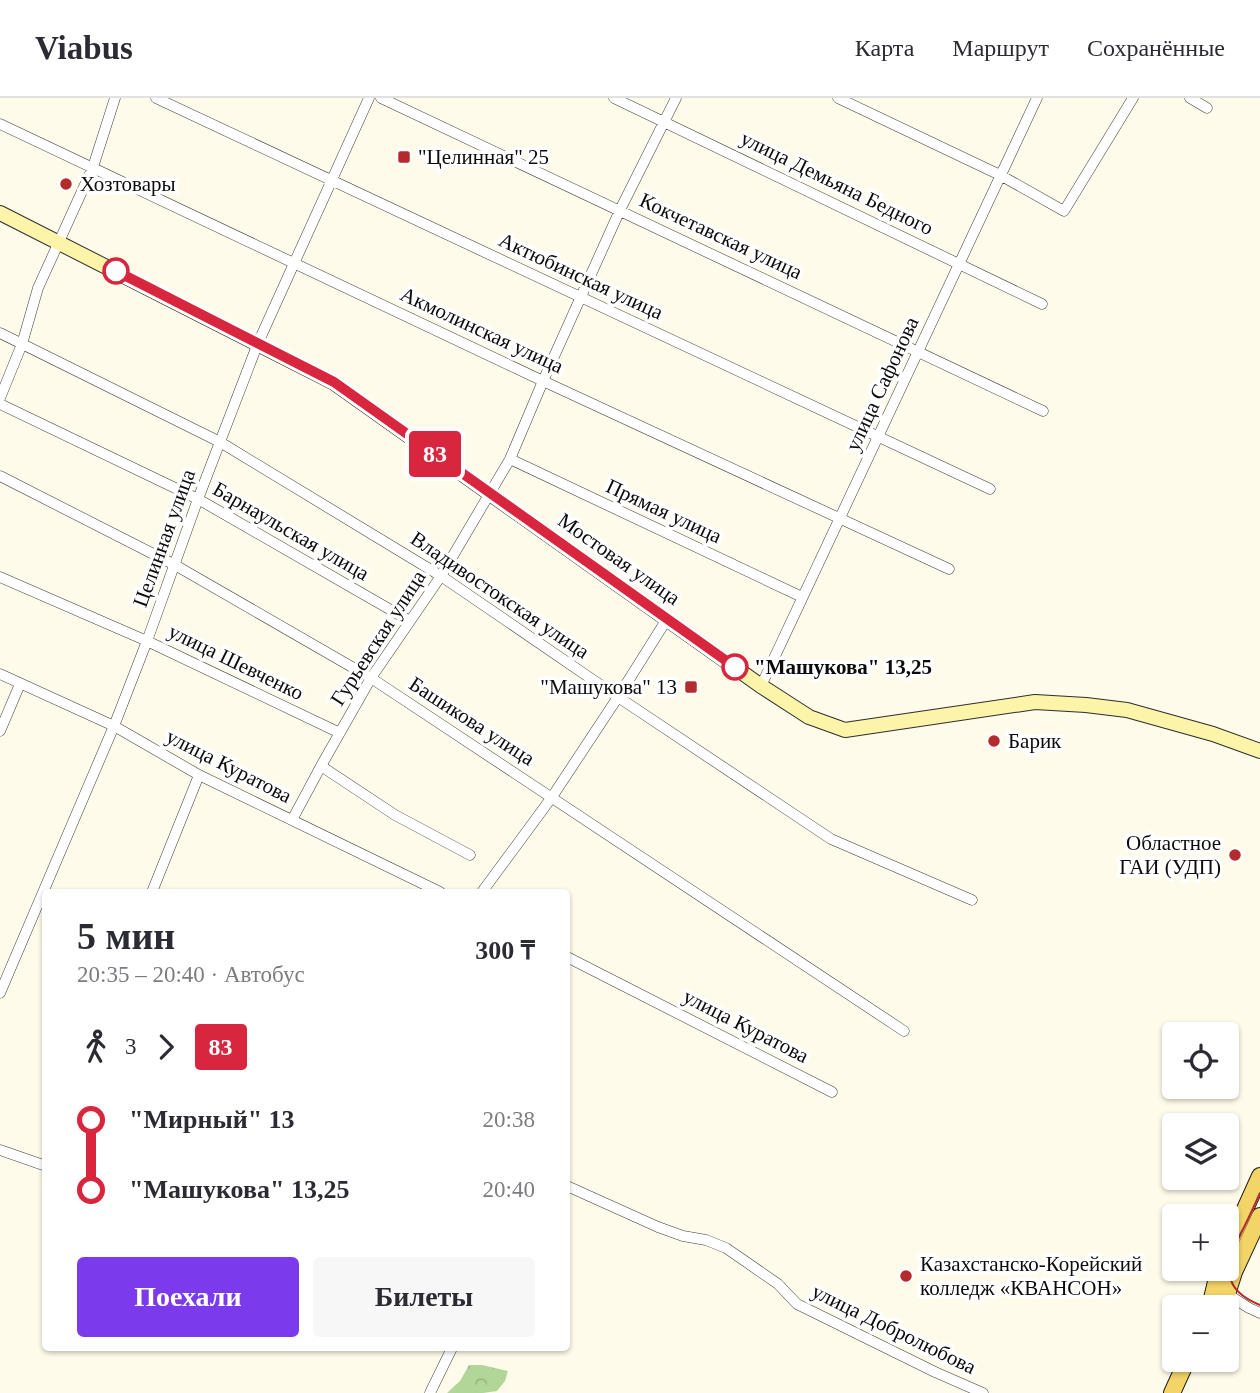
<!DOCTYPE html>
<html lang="ru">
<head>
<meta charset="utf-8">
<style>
	body { margin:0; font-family:Georgia,serif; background:#f7f7f7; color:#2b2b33; height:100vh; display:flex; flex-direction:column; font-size:26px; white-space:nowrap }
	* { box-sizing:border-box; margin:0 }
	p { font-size:23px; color:#7c7c81 }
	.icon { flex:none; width:38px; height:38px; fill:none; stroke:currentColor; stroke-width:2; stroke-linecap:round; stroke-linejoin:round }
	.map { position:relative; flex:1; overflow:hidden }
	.panel { position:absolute; left:42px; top:791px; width:528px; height:462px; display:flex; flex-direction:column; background:#fff; border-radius:7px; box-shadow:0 2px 5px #0004 }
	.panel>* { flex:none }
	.badge { padding:0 14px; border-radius:5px; font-size:24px; line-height:46px }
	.controls { position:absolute; left:1162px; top:924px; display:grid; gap:14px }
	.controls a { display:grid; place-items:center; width:77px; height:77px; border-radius:7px; background:#fff; box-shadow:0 2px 5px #0004; font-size:35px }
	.map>.badge { position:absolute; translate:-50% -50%; box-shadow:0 0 0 4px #fff }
	.legs { display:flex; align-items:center; gap:10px; height:77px; padding:0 35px; font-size:23px }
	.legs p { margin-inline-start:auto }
	.head { display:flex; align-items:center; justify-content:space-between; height:119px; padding:0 35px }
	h1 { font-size:38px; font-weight:700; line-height:52px }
	.button { display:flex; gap:14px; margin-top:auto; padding:14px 35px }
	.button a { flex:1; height:80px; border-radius:7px; background:#7c3aed; color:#fff; font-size:28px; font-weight:700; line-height:80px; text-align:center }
	.button a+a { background:#f7f7f7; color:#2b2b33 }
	ul { padding:0 35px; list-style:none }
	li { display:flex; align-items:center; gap:24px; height:70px; font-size:26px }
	li i { display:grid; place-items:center; width:10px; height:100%; margin:0 9px; background:currentColor }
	li i::after { content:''; width:18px; height:18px; margin:-9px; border:5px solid; border-radius:50%; background:#fff }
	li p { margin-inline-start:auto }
	li:first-child i { background:linear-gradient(#0000 50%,currentColor 0) }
	li:last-child i { background:linear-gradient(currentColor 50%,#0000 0) }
	header { display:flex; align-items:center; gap:42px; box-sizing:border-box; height:98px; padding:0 35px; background:#fff; border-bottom:2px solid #e1e1e2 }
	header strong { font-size:33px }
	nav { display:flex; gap:38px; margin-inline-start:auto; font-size:24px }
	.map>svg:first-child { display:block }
	.forest { fill:url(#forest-crowns) }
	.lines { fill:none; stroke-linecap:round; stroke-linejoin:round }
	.street-casing { stroke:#3e3e3e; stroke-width:11 }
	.secondary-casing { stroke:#2d2d2d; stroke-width:16 }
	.primary-casing { stroke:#1c1c1c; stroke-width:18 }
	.street { stroke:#fff; stroke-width:10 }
	.secondary { stroke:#fbf4a9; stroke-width:14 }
	.primary { stroke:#f2d467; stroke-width:16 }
	.tram { stroke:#b42b2d; stroke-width:2 }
	.line-1-casing { stroke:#fff; stroke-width:16 }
	.line-1 { stroke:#d7263d; stroke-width:10 }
	.poi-dot { fill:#b42b2d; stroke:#fff; stroke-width:2.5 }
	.stop-1-dot { fill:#fff; stroke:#d7263d; stroke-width:3.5 }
	.labels { text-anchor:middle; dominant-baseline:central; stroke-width:7; stroke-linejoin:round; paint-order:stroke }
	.poi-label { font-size:21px; fill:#0b0b0b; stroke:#fff; text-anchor:start }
	.street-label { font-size:21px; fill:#0b0b0b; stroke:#fff }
	.stop-label { font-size:21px; font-weight:bold; fill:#0b0b0b; stroke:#fff; text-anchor:start }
</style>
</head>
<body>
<header>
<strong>Viabus</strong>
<nav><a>Карта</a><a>Маршрут</a><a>Сохранённые</a></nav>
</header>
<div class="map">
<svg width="1260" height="1295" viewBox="0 0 1260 1295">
	<defs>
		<pattern id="forest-crowns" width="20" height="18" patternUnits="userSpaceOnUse" patternTransform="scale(1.75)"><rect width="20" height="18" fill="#b1d697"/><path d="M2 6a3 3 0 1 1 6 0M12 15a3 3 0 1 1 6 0" fill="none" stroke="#97b681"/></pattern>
	</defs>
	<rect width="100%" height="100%" fill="#fefbea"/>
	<!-- forest -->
	<path class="forest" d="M 469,1267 L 482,1267 L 508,1273 L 505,1283 L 497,1293 L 483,1295 L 447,1295 L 460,1283 Z"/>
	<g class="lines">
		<defs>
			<path id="street" d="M 156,0 L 990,391
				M 381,0 L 1043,313
				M 614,0 L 1042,206
				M 838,0 L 1000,77 L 1064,113 L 1133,0
				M 1190,0 L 1207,10
				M 0,26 L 543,283 L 949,471
				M 0,235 L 220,344 L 441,478 L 618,599 L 831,741 L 972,802
				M 0,300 L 22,246 L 38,190 L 93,69 L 115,0
				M 0,306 L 198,401 L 410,523
				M 510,361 L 802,499
				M 0,378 L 175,467 L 371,580 L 904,933
				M 0,479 L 147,543 L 340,635
				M 0,576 L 114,628 L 199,677 L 440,794
				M 761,588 L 1037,0
				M 0,633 L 20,586
				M 321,668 L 395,717 L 470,757
				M 292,722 L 321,668 L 371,580 L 441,478 L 510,361 L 543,283 L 620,112 L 676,0
				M 152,794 L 199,677
				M 482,794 L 552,699 L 618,599 L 667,521
				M 567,859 L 832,994
				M 0,895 L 114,628 L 147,543 L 198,401 L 258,245 L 369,0
				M 0,1052 L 46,1068
				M 567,1088 L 658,1129 L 683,1138 L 706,1142 L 726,1150 L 778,1186 L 797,1206 L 935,1274 L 983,1295
				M 1224,1194 L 1249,1210 L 1260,1215
				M 430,1295 L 452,1250"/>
			<path id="secondary" d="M 0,115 L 333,284 L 761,588 L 809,619 L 845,632 L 1035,604 L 1086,607 L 1127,612 L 1213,636 L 1260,653"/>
			<path id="primary" d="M 1227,1151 L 1260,1078
				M 1210,1209 L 1219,1171
				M 1219,1209 L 1227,1196 L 1234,1174 L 1260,1118
				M 1172,1295 L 1187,1262"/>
		</defs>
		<!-- street casing -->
		<use href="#street" class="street-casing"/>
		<!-- secondary casing -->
		<use href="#secondary" class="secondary-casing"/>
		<!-- primary casing -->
		<use href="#primary" class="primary-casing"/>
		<!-- street -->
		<use href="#street" class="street"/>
		<!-- secondary -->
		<use href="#secondary" class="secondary"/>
		<!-- primary -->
		<use href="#primary" class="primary"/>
		<!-- tram -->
		<path class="tram" d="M 1260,1095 C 1254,1108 1248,1122 1241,1135 C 1226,1168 1220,1191 1260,1207"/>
	</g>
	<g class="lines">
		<defs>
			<path id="line-1" d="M 116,173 L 334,284 L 735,569"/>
		</defs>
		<!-- line-1 casing -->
		<use href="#line-1" class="line-1-casing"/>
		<!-- line-1 -->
		<use href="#line-1" class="line-1"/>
	</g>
	<!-- markers -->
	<g class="poi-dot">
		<rect x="397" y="52" width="14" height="14" rx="3.5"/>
		<circle cx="66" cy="86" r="7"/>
		<rect x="684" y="582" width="14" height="14" rx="3.5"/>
		<circle cx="994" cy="643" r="7"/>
		<circle cx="1235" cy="757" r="7"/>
		<circle cx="906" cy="1178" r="7"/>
	</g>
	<g class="stop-1-dot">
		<circle cx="116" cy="173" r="12"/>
		<circle cx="735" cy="569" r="12"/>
	</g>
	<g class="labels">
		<!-- poi labels -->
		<g class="poi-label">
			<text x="418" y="59">"Целинная" 25</text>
			<text x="80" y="86">Хозтовары</text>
			<text x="677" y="589" text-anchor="end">"Машукова" 13</text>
			<text x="1008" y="643">Барик</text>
			<text x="1221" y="745" text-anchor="end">Областное<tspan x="1221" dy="24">ГАИ (УДП)</tspan></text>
			<text x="920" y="1166">Казахстанско-Корейский<tspan x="920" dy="24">колледж «КВАНСОН»</tspan></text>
		</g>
		<!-- street labels -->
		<g class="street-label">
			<text transform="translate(837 85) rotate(26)">улица Демьяна Бедного</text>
			<text transform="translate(721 138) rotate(25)">Кокчетавская улица</text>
			<text transform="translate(581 178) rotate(25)">Актюбинская улица</text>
			<text transform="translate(482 232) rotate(25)">Акмолинская улица</text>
			<text transform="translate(882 286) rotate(-65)">улица Сафонова</text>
			<text transform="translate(664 413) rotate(25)">Прямая улица</text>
			<text transform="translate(291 433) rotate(30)">Барнаульская улица</text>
			<text transform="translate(164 440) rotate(-70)">Целинная улица</text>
			<text transform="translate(619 461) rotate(35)">Мостовая улица</text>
			<text transform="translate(500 497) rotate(34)">Владивостокская улица</text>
			<text transform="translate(378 540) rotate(-57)">Гурьевская улица</text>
			<text transform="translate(236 564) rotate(26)">улица Шевченко</text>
			<text transform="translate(472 623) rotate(33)">Башикова улица</text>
			<text transform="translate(229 668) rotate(27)">улица Куратова</text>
			<text transform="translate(746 928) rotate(27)">улица Куратова</text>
			<text transform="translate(894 1231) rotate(26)">улица Добролюбова</text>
		</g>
		<!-- stop labels -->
		<g class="stop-label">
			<text x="754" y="569">"Машукова" 13,25</text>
		</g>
	</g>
</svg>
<div class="controls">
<a><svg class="icon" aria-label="locate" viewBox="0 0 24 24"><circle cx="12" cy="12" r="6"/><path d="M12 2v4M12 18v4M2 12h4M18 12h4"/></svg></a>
<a><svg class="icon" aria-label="layers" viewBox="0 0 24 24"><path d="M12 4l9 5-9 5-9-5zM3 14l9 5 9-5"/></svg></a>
<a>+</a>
<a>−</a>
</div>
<b class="badge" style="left:435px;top:356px;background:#d7263d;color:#fff">83</b>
<section class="panel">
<div class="head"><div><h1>5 мин</h1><p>20:35 – 20:40 · Автобус</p></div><b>300 ₸</b></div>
<div class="legs"><svg class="icon" aria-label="walk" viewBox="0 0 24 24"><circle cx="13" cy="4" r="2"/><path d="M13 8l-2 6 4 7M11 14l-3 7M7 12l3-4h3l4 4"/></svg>3<svg class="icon" aria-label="forward" viewBox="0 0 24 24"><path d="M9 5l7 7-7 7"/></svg><b class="badge" style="background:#d7263d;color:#fff">83</b></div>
<ul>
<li><i style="color:#d7263d"></i><b>&quot;Мирный&quot; 13</b><p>20:38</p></li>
<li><i style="color:#d7263d"></i><b>&quot;Машукова&quot; 13,25</b><p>20:40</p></li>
</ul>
<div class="button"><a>Поехали</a><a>Билеты</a></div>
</section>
</div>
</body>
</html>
